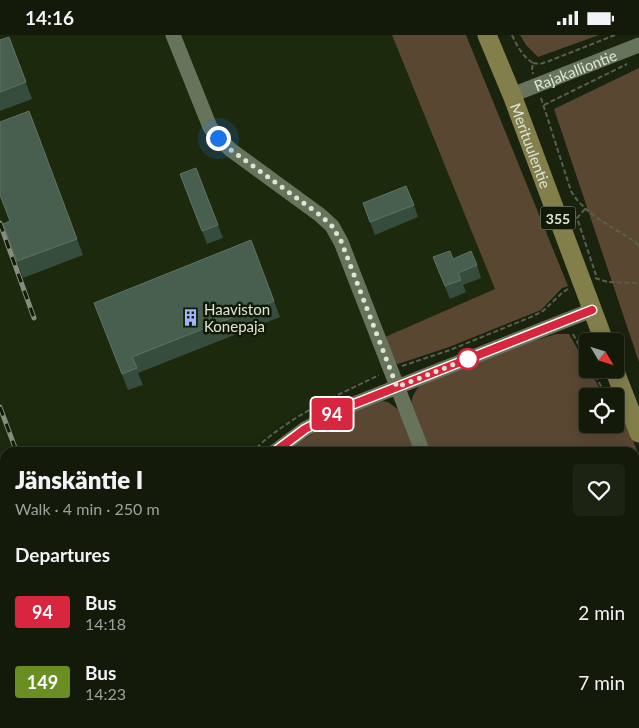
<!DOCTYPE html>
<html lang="en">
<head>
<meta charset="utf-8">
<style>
	body { margin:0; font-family:Lato,sans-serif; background:#1d2313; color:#f1f3f6; height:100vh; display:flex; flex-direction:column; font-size:19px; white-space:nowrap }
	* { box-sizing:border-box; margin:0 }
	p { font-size:16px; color:#9da19c }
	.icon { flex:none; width:28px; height:28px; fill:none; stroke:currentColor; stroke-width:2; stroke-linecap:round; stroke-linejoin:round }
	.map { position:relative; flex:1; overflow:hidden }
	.sheet { position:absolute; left:0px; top:412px; width:640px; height:281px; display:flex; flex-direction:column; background:#141a0a; border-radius:15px 15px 0 0; box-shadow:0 2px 12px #0003,0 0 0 1px #33382b }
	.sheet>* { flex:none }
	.badge { padding:0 10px; border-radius:4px; font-size:18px; line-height:32px }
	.needle { width:32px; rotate:128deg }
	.controls { position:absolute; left:579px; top:298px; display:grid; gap:10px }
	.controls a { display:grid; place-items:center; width:45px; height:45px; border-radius:5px; background:#141a0a; box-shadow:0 2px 12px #0003,0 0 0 1px #33382b; font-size:25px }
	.you { position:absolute; width:25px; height:25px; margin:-12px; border:4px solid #fff; border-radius:50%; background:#1a73e8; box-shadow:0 0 0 8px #1a73e833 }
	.map>.badge { position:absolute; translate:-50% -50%; box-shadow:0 0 0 2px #fff }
	h2 { padding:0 15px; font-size:19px; line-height:45px }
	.round { display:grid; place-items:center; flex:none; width:52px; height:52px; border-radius:5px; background:#1d2313 }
	.headline { display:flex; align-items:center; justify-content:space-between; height:85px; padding:0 15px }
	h1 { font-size:24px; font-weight:800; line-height:38px }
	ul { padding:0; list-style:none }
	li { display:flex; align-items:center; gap:15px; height:70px; padding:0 15px }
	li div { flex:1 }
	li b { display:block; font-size:19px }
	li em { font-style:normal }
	li .badge { min-width:55px; font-weight:700; text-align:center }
	.status { display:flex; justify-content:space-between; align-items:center; height:35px; padding:0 25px; background:#141a0a; direction:ltr }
	.status svg { height:14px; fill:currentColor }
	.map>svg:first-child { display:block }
	.built { fill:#1d290d }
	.forest { fill:#594732 }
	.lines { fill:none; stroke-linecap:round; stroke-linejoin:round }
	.path { stroke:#58604e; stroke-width:2; stroke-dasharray:5 2.5; stroke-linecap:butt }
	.minor { stroke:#68735b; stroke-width:15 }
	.major { stroke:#827f4b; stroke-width:19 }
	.rail-casing { stroke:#858d7c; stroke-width:5 }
	.rail { stroke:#111a06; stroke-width:3; stroke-dasharray:9; stroke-linecap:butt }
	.wall { fill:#364d3e }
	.building { fill:#485e4f; stroke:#5f7364 }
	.line-casing { stroke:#fff; stroke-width:11 }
	.line { stroke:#d7263d; stroke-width:8 }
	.walk { stroke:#dee5d7; stroke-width:5; stroke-dasharray:0 9 }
	.stop-dot { fill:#fff; stroke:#d7263d; stroke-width:2.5 }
	.labels { text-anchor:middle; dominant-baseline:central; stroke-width:5; stroke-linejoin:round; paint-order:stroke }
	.shield { fill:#111a06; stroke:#a0a898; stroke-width:1 }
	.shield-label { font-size:14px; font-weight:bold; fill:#dee5d7 }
	.street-label { font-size:15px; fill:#dee5d7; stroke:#111a06 }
	.poi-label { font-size:15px; fill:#dee5d7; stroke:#111a06; text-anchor:start }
</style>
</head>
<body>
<div class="status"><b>14:16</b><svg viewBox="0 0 49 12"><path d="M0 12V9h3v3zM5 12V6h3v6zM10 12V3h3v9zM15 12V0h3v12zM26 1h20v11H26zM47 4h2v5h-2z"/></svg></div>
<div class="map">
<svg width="639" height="693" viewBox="0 0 639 693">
	<rect width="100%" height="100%" fill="#1a230e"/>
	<!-- built -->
	<path class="built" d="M 0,0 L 392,0 L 495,254 L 385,302 L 382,334 L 380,337 L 295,380 L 277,392 L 247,417 L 5,418 L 5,596 L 0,583 Z
		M 5,618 L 5,689 L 34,689 L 35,693 L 0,693 L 0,620 Z
		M 43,689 L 191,689 L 180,693 L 44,693 Z"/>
	<!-- forest -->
	<path class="forest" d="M 392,0 L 466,0 L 568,251 L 562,253 L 541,275 L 449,312 L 398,329 L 395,328 L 385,302 L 495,254 Z
		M 520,0 L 599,0 L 538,22 L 526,10 Z
		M 639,33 L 639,327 L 554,74 Z
		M 556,299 L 569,299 L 604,361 L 588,361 L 588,389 L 615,389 L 615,377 L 617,376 L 628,393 L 639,421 L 639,693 L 330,693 L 327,689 L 635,689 L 635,418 L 283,418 L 339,382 L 382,366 L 388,367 L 399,375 L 411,370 C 412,361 415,355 422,349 L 505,315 Z
		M 191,689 L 317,689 L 312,693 L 180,693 Z"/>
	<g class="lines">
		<!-- path -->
		<path class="path" d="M 512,0 C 517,11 523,22 533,28 L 532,35 L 533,39
			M 533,28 L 540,29 L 549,26 L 615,0
			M 541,63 L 571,156 C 584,179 613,192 635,207 L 639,211
			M 544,70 L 627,29
			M 585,174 L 577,183 L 596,240
			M 595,243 L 608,247 L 639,248
			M 573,299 L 588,327
			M 402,331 L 450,315 L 531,282 L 543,276 L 563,257 L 568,254
			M 591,334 L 607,361
			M 251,418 C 287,382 334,362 379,340
			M 635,487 L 639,486
			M 235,689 L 237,693"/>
		<!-- minor -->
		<g class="minor">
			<path d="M 173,0 L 210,92 L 218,103 L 231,115 L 320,180 L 332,191 L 341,207 L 423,418"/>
			<path id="s1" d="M 512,60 L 639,10"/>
			<path d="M 273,418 L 305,394 L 349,371 L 592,275"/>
			<path d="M 0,579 L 5,577"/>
			<path d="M 625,689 L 629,693"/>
			<path d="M 197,693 L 199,690 L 202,693"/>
			<path d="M 320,693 L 325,689"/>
		</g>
		<!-- major -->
		<g class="major">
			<path id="s2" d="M 487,0 L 512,60 L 604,306"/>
			<path d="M 614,334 L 639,398"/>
		</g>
		<defs>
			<path id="rail" d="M 0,188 L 34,283
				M 0,372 L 17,418
				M 0,548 L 5,560
				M 56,689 L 58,693
				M 119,689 L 120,693"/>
		</defs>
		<!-- rail casing -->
		<use href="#rail" class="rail-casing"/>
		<!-- rail -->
		<use href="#rail" class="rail"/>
	</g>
	<!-- wall -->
	<path class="wall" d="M 9,2 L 32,64 L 0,76 L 0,5 Z
		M 29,76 L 83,220 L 23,243 L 3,189 L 9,186 Z
		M 180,139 L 218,190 L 223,203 L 207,209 Z
		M 363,168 L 414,170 L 418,182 L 375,200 Z
		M 433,222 L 453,224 L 477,230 L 481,243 L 463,250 L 466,257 L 450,264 Z
		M 274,266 L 280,282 L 138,338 L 143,350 L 128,355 L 94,268 Z"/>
	<!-- building -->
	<path class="building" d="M 9,2 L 26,47 L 0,57 L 0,5 Z
		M 29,76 L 77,204 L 17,226 L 3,189 L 10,186 L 0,160 L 0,87 Z
		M 196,133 L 218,190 L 202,196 L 180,139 Z
		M 406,151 L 414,170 L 370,187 L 363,168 Z
		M 251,205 L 274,266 L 132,322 L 137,333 L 122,339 L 94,268 Z
		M 450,216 L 453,224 L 471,216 L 477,230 L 458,238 L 461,245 L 445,251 L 433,222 Z"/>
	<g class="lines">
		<defs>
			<path id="line" d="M 273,418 L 305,394 L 349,371 L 592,275"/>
		</defs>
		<!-- line casing -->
		<use href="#line" class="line-casing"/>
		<!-- line -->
		<use href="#line" class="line"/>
		<!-- walk -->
		<path class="walk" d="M 218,103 L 231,115 L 320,180 L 332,191 L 341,206 L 397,352 L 470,323 L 468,324"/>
	</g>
	<!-- icons -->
	<defs>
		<symbol id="building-bare" viewBox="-9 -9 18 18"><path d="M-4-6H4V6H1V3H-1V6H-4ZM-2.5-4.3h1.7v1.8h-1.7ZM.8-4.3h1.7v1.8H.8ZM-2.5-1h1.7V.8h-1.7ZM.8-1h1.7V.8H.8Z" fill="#a0b3fd" stroke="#111a06" stroke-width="2.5" paint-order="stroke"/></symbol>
	</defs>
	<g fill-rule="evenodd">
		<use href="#building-bare" x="178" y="270" width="25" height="25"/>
	</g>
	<!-- markers -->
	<circle class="stop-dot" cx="468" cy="324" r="10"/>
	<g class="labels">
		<!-- shield labels -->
		<rect class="shield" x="540.5" y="171.5" width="35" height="23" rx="4"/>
		<g class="shield-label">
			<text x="558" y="183">355</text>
		</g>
		<!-- street labels -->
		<g class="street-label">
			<text stroke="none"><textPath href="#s1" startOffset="68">Rajakalliontie</textPath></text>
			<text stroke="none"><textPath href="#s2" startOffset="119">Merituulentie</textPath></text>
		</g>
		<!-- poi labels -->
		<g class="poi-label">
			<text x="204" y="274">Haaviston<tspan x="204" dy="17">Konepaja</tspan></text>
		</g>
	</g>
</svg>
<div class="controls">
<a><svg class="needle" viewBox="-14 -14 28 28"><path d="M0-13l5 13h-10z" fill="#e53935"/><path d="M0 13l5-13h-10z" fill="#9da19c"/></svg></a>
<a><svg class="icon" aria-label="locate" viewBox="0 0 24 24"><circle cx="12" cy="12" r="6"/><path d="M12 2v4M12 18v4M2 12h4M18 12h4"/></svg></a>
</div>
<div class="you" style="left:218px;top:103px"></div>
<b class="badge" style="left:332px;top:379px;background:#d7263d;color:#fff">94</b>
<section class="sheet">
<div class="headline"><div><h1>Jänskäntie I</h1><p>Walk · 4 min · 250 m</p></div><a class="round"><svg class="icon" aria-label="heart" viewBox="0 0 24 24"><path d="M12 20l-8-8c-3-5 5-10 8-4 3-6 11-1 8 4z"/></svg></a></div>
<h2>Departures</h2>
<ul>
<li><span class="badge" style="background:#d7263d;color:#fff">94</span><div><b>Bus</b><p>14:18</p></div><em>2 min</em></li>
<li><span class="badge" style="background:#6b8e23;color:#fff">149</span><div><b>Bus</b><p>14:23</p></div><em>7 min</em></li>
</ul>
</section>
</div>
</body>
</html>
